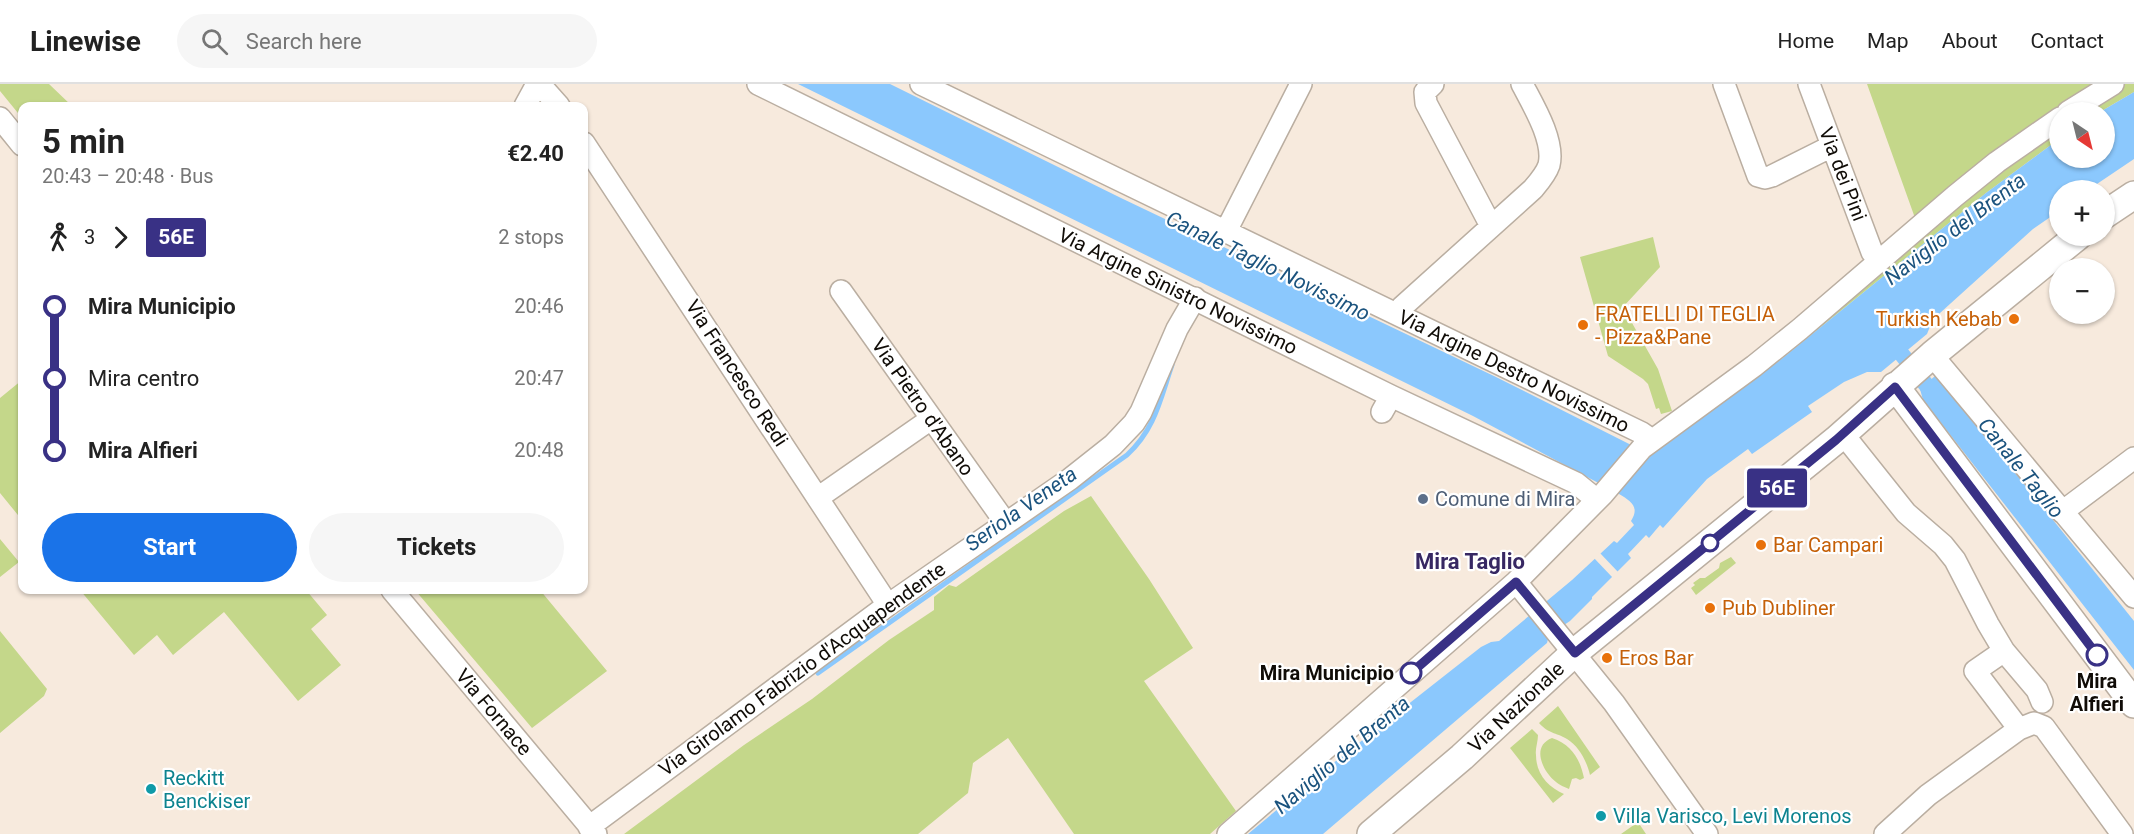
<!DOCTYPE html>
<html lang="en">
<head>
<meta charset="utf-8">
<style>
	body { margin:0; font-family:Roboto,sans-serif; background:#f6f6f6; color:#222; height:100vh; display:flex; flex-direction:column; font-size:22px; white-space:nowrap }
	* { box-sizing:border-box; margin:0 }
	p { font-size:20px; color:#767676 }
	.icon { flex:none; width:33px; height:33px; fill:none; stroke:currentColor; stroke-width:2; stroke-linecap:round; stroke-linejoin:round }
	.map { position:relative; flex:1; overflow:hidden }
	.sheet { position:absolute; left:18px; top:18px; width:570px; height:492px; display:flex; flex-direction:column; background:#fff; border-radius:12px; box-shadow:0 2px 4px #0004 }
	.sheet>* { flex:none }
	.badge { padding:0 12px; border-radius:4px; font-size:21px; line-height:39px }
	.needle { width:39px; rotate:145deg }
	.buttons { position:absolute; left:2049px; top:18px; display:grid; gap:12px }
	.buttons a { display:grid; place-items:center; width:66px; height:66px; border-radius:50%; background:#fff; box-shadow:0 2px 4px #0004; font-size:30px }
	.map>.badge { position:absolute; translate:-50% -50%; box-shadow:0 0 0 3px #fff }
	.legs { display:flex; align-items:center; gap:9px; height:66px; padding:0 24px; font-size:20px }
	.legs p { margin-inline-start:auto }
	.overview { display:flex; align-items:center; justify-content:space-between; height:102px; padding:0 24px }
	h1 { font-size:33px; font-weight:700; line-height:45px }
	.cta { display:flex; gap:12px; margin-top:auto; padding:12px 24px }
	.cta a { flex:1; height:69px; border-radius:36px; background:#1a73e8; color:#fff; font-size:24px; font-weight:700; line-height:69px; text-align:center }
	.cta a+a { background:#f6f6f6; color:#222 }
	ul { padding:0 24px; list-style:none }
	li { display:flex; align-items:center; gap:21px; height:72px; font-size:22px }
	li i { display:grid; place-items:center; width:9px; height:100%; margin:0 8px; background:currentColor }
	li i::after { content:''; width:15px; height:15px; margin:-8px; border:4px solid; border-radius:50%; background:#fff }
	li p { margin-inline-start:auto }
	li:first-child i { background:linear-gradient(#0000 50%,currentColor 0) }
	li:last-child i { background:linear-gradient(currentColor 50%,#0000 0) }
	header { display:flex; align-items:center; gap:36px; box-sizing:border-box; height:84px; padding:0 30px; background:#fff; border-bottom:2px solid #e0e0e0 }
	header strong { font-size:28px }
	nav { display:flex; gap:33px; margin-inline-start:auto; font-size:21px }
	.search { width:420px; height:54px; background:#f6f6f6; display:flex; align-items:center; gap:15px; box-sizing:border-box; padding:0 21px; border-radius:33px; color:#767676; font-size:22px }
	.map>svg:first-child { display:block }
	.green { fill:#c4d78a }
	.water { fill:#8bc8fd }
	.pier { fill:#f7eadd }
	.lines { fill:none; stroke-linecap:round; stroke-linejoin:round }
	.stream { stroke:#8bc8fd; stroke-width:5 }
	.canal { stroke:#8bc8fd; stroke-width:16 }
	.minor-casing { stroke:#baaea1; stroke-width:24 }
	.major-casing { stroke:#baaea1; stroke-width:30 }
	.minor { stroke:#fff; stroke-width:21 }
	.major { stroke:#fff; stroke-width:27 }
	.line-1-casing { stroke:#fff; stroke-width:14 }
	.line-1 { stroke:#393185; stroke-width:9 }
	.food-dot { fill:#e8710a; stroke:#fff; stroke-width:2 }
	.service-dot { fill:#5c6f8a; stroke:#fff; stroke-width:2 }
	.stop-1-dot { fill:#fff; stroke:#393185; stroke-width:3 }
	.culture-dot { fill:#0f9aa8; stroke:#fff; stroke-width:2 }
	.labels { text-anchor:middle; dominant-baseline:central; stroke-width:4.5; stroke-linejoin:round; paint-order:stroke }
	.street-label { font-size:20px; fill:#100c07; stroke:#fff }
	.food-label { font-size:20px; fill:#c56008; stroke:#fff; text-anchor:start }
	.service-label { font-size:20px; fill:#4e5e75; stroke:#fff; text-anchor:start }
	.stop-label { font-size:20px; font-weight:bold; fill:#100c07; stroke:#fff; text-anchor:end }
	.culture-label { font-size:20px; fill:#0d838f; stroke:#fff; text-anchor:start }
	.water-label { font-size:21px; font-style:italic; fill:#1b537e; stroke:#fff }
	.quarter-label { font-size:22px; font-weight:bold; fill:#372863; stroke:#fff }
</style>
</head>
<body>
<header>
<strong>Linewise</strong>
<div class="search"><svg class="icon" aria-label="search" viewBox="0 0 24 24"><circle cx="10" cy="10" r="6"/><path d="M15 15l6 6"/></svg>Search here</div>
<nav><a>Home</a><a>Map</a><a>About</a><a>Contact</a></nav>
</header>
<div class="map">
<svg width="2134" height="750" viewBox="0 0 2134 750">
	<rect width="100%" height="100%" fill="#f7eadd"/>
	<!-- green -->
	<path class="green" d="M 0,0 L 49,0 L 72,22 L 22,22 L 22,34 L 0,7 Z
		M 1867,0 L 2095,0 L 1915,134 Z
		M 2124,0 L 2134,0 L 2134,8 L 2100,28 L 2077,28 Z
		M 2059,40 L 2059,55 L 1986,109 L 1779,277 L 1672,355 L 1683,343 Z
		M 1653,153 L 1660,183 L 1623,223 L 1658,285 L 1672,327 L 1661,330 L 1659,324 L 1656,325 L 1648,300 L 1643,295 L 1608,272 L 1580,173 Z
		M 22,296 L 22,436 L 0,409 L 0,314 Z
		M 1091,412 L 1149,495 L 1193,564 L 1144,597 L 1236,727 L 1210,750 L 1074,750 L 1008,654 L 973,679 L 968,709 L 918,750 L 624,750 L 744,661 L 812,615 L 889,556 L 934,526 L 934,513 L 949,501 L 956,503 L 1064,427 Z
		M 0,455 L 19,478 L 0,493 Z
		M 1731,473 L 1736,479 L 1696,511 L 1691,504 L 1695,501 L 1693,499 L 1700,494 L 1705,494 L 1719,484 L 1720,479 Z
		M 80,506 L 306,506 L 327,531 L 311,545 L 341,581 L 298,617 L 224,528 L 173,571 L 157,551 L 134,571 Z
		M 415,506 L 540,506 L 607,587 L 532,644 Z
		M 0,547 L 47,605 L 44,612 L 0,649 Z
		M 1558,622 L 1600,683 L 1590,691 C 1587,678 1579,662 1567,655 C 1555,648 1549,650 1539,639 Z
		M 1532,645 L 1538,651 C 1538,658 1535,665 1536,671 C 1536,690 1548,703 1564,710 L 1553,719 L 1510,664 Z
		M 1552,654 C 1572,661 1580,675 1584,694 L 1580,696 L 1576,694 L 1572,695 L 1569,705 C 1565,703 1559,701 1556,698 C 1542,687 1531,662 1552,654 Z
		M 1638,738 L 1646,750 L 1621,750 Z"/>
	<!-- water -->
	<path class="water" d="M 798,0 L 890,0 L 1121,114 L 1496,293 L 1651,371 L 1779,277 L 1986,109 L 2059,55 L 2060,74 L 2104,74 L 2104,28 L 2100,28 L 2134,8 L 2134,75 L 2088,106 L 2060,106 L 2059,127 L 2033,145 L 1940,229 L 1931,240 L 1927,250 L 1881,288 L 1867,288 L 1844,298 L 1808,322 L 1812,328 L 1752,370 L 1748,365 L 1707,395 L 1663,444 L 1660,441 L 1649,454 L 1646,451 L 1628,470 L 1631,474 L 1592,513 L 1592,515 L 1570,537 L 1549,551 L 1547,559 L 1323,750 L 1248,750 L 1327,684 L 1481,563 L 1491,558 L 1499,557 L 1572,496 L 1614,457 L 1617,459 L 1634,441 L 1631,437 C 1640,423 1631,417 1619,410 L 1473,332 Z
		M 1935,292 L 1989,356 L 2134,537 L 2134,586 L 1923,316 L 1920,305 Z"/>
	<!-- pier -->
	<path class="pier" d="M 1599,468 L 1619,489 L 1613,494 L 1593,473 Z"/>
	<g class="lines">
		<!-- stream -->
		<path class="stream" d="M 818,589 L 1127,371 C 1155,345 1160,316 1172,281"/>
		<!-- canal -->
		<path class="canal" d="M 1888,253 L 1939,317"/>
		<defs>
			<path id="minor" d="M 758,0 L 1391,312 L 1576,399 L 1597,416
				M 921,0 L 1642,349 L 1652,356
				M 1433,0 L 1425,8 L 1426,19 L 1491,142
				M 1724,0 L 1758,92 L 1765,94 L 1772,92 L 1832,62
				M 1809,0 L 1872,168 L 1879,177
				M 537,1 L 543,4 L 559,22
				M 525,22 L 537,0
				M 2068,28 L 2113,0
				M 0,34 L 22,61
				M 584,59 L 888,521
				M 1226,147 L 1301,0
				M 841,207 L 1005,438
				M 1397,230 L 1402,223 L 1533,105 C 1539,98 1546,90 1549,81 C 1555,57 1533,21 1522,0
				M 1932,271 L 2134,513
				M 1382,328 L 1391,312
				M 1843,350 L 1906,429 L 1943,461 L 1955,476 L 1988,540 L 2004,567 L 2037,606 L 2042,618
				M 819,413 L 931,335
				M 2062,428 L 2134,374
				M 1516,498 L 1614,619 L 1707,750
				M 392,506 L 596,750
				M 2004,567 L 1975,587 L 2019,645
				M 589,743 L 888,521 L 1070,395 L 1113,361 L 1134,339 L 1141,328 L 1177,245 L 1195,214
				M 1228,750 L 1516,498 L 1603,410 L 1642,364 L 1754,282 L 1800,245 L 1955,112 L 1997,78 L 2060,34
				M 1885,750 L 1928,711 L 2019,645 L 2034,639 L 2044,643 L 2122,750"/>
			<path id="major" d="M 2104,131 L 2134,111
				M 1895,302 L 2134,620
				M 1371,750 L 1462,673 L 1574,569 L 1836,356 L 1932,271 L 2078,152"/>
		</defs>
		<!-- minor casing -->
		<use href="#minor" class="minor-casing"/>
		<!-- major casing -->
		<use href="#major" class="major-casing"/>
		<!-- minor -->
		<use href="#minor" class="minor"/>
		<!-- major -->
		<use href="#major" class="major"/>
	</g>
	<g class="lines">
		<defs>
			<path id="line-1" d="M 1411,589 L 1516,498 L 1575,569 L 1836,356 L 1895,303 L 2097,571"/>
		</defs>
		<!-- line-1 casing -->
		<use href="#line-1" class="line-1-casing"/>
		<!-- line-1 -->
		<use href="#line-1" class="line-1"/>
	</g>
	<!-- markers -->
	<g class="food-dot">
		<circle cx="2014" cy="235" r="6"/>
		<circle cx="1583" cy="241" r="6"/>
		<circle cx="1761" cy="461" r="6"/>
		<circle cx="1710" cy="524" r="6"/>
		<circle cx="1607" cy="574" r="6"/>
	</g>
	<circle class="service-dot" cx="1423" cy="415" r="6"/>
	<g class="stop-1-dot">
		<circle cx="1710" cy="459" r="8"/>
		<circle cx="2097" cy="571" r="10"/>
		<circle cx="1411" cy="589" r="10"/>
	</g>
	<g class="culture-dot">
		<circle cx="151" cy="705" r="6"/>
		<circle cx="1601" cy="732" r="6"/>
	</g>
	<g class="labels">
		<!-- street labels -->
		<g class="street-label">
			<text transform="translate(1843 90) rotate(69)">Via dei Pini</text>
			<text transform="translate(1178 207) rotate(26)">Via Argine Sinistro Novissimo</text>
			<text transform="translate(1514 287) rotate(26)">Via Argine Destro Novissimo</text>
			<text transform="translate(737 289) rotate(57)">Via Francesco Redi</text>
			<text transform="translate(923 323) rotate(55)">Via Pietro d'Abano</text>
			<text transform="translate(802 585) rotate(-36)">Via Girolamo Fabrizio d'Acquapendente</text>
			<text transform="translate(1516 623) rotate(-43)">Via Nazionale</text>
			<text transform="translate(494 628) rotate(50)">Via Fornace</text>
		</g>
		<!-- food labels -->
		<g class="food-label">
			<text x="1595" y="230">FRATELLI DI TEGLIA<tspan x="1595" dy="23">- Pizza&amp;Pane</tspan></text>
			<text x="2002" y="235" text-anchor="end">Turkish Kebab</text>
			<text x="1773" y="461">Bar Campari</text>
			<text x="1722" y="524">Pub Dubliner</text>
			<text x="1619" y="574">Eros Bar</text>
		</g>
		<!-- service labels -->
		<g class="service-label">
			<text x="1435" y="415">Comune di Mira</text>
		</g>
		<!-- stop labels -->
		<g class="stop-label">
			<text x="1394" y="589">Mira Municipio</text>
			<text x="2097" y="597" text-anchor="middle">Mira<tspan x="2097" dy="23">Alfieri</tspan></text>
		</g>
		<!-- culture labels -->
		<g class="culture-label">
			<text x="163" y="694">Reckitt<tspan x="163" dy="23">Benckiser</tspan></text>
			<text x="1613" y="732">Villa Varisco, Levi Morenos</text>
		</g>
		<!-- water labels -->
		<g class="water-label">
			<text transform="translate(1955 145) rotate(-37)">Naviglio del Brenta</text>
			<text transform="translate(1268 182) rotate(26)">Canale Taglio Novissimo</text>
			<text transform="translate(2021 384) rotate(51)">Canale Taglio</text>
			<text transform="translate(1021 425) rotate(-35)">Seriola Veneta</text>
			<text transform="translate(1342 671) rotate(-40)">Naviglio del Brenta</text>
		</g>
		<!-- quarter labels -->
		<g class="quarter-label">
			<text x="1470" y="477">Mira Taglio</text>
		</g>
	</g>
</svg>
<div class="buttons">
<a><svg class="needle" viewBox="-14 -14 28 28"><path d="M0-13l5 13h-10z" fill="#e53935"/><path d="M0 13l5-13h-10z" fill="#767676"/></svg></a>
<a>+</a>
<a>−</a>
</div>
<b class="badge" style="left:1777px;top:404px;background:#393185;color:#fff">56E</b>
<section class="sheet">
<div class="overview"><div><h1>5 min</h1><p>20:43 – 20:48 · Bus</p></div><b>€2.40</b></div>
<div class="legs"><svg class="icon" aria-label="walk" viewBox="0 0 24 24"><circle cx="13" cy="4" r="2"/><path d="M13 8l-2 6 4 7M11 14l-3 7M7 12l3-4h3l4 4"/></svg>3<svg class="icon" aria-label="forward" viewBox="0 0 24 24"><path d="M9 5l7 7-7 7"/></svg><b class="badge" style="background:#393185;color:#fff">56E</b><p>2 stops</p></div>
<ul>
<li><i style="color:#393185"></i><b>Mira Municipio</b><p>20:46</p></li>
<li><i style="color:#393185"></i><span>Mira centro</span><p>20:47</p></li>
<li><i style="color:#393185"></i><b>Mira Alfieri</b><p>20:48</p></li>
</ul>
<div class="cta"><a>Start</a><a>Tickets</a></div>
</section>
</div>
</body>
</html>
